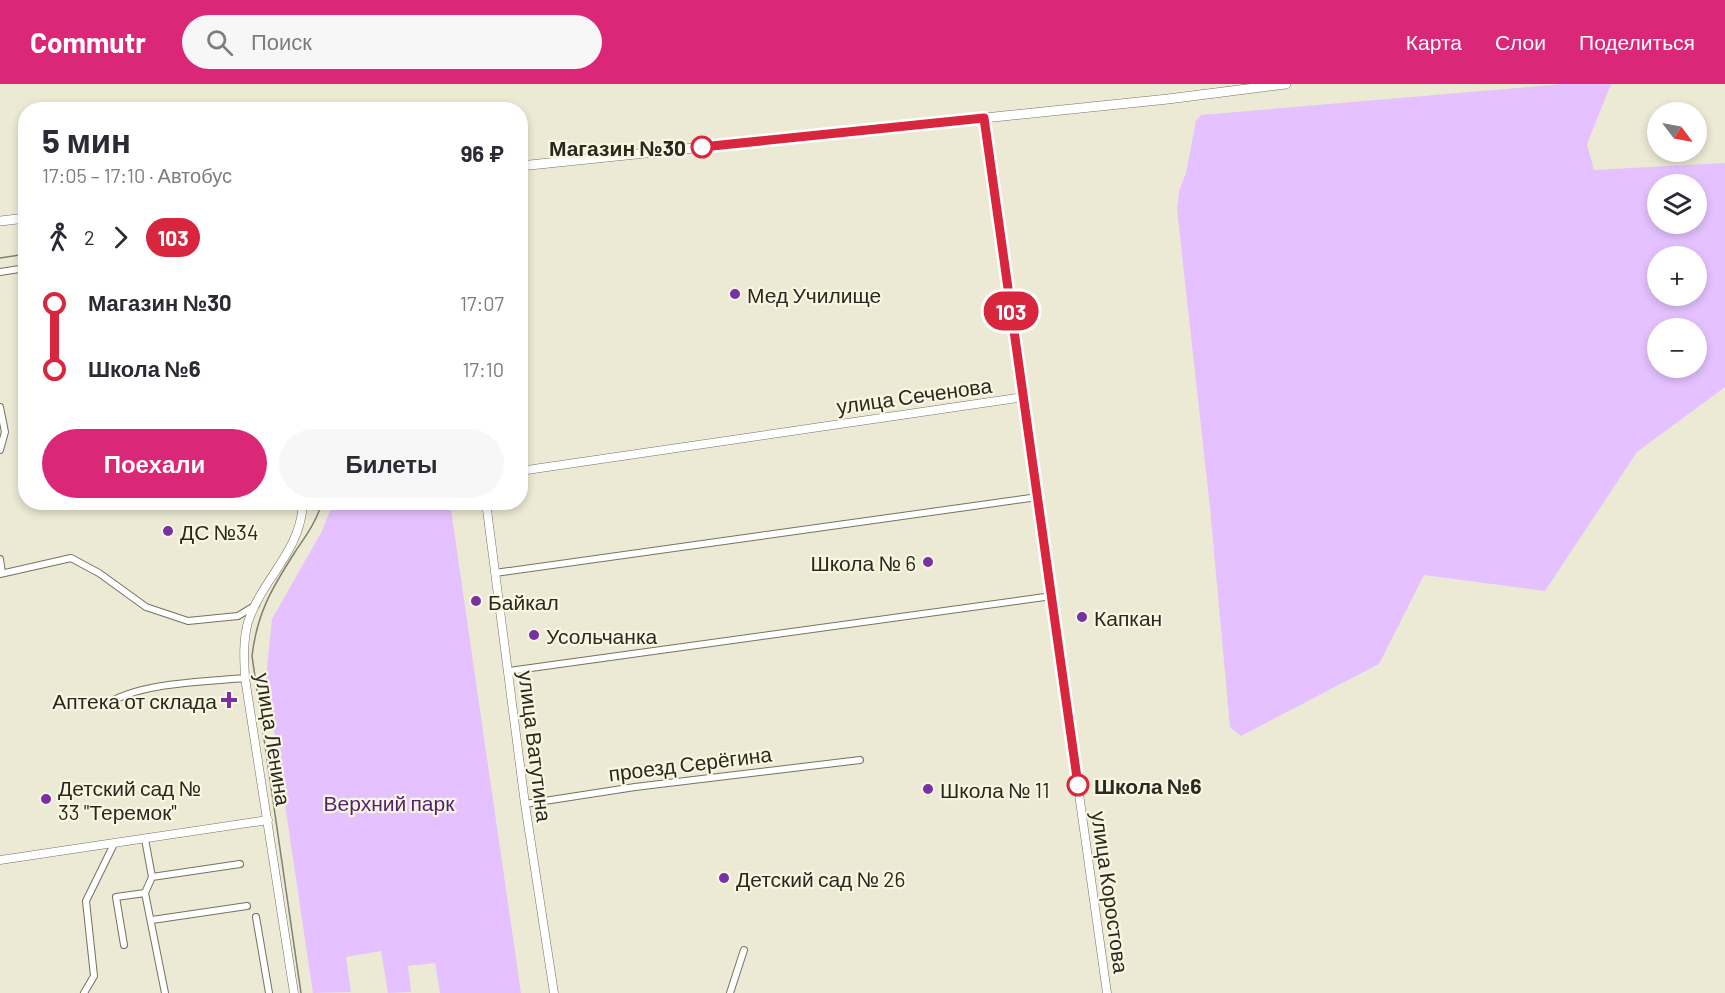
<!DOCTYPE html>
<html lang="ru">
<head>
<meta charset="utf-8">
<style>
	body { margin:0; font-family:Barlow,sans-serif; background:#f7f7f7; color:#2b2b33; height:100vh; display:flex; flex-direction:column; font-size:22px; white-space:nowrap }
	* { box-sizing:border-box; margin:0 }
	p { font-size:20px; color:#7c7c81 }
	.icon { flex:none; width:33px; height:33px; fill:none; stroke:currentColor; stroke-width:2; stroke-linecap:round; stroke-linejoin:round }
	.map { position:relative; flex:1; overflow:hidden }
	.sheet { position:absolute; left:18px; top:18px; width:510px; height:408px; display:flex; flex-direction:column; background:#fff; border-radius:24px; box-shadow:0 3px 9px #0003 }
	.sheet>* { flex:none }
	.badge { padding:0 12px; border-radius:20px; font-size:21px; line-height:39px }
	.needle { width:39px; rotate:122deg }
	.tools { position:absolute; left:1647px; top:18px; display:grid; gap:12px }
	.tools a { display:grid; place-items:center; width:60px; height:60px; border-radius:50%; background:#fff; box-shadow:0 3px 9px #0003; font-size:30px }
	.map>.badge { position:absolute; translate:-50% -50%; box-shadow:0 0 0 3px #fff }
	.legs { display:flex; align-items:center; gap:9px; height:66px; padding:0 24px; font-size:20px }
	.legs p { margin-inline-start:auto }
	.overview { display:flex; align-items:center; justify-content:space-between; height:102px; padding:0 24px }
	h1 { font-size:33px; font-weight:700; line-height:45px }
	.button { display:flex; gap:12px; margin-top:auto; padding:12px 24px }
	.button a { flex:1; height:69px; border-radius:36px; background:#db2777; color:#fff; font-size:24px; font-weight:700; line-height:69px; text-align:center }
	.button a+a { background:#f7f7f7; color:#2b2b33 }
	ul { padding:0 24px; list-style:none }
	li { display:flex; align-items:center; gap:21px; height:66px; font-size:22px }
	li i { display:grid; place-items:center; width:9px; height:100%; margin:0 8px; background:currentColor }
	li i::after { content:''; width:15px; height:15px; margin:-8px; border:4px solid; border-radius:50%; background:#fff }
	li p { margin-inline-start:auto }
	li:first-child i { background:linear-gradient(#0000 50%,currentColor 0) }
	li:last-child i { background:linear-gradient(currentColor 50%,#0000 0) }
	header { display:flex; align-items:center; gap:36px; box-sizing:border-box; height:84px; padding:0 30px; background:#db2777; color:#fff }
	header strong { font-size:28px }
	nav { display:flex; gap:33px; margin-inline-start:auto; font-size:21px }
	.search { width:420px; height:54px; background:#f7f7f7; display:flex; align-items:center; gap:15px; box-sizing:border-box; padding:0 21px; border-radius:33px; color:#7c7c81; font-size:22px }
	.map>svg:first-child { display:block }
	.green { fill:#e5c2ff; fill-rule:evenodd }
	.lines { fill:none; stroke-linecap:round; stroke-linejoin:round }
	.minor-casing { stroke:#757360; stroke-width:8 }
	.tertiary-casing { stroke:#757360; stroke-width:9 }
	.primary-casing { stroke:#757360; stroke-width:10 }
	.minor { stroke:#fff; stroke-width:6 }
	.tertiary { stroke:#fff; stroke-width:8 }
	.primary { stroke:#fff; stroke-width:9 }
	.tram { stroke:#818071; stroke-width:1.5 }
	.line-1-casing { stroke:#fff; stroke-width:14 }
	.line-1 { stroke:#d7263d; stroke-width:9 }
	.stop-1-dot { fill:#fff; stroke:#d7263d; stroke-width:3 }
	.poi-dot { fill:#7930a2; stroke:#f9f7e1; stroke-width:2 }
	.labels { text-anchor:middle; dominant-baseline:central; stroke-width:4.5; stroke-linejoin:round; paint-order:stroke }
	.stop-label { font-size:21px; font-weight:bold; fill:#2a2921; stroke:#f9f7e1; text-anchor:end }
	.poi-label { font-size:21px; fill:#2a2921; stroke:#f9f7e1; text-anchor:start }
	.street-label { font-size:21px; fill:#2a2921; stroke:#f9f7e1 }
	.park-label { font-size:21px; fill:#541f72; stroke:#f9f7e1 }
</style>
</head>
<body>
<header>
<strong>Commutr</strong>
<div class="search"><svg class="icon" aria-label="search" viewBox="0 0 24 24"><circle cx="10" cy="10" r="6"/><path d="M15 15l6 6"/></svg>Поиск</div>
<nav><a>Карта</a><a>Слои</a><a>Поделиться</a></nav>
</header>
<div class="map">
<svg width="1725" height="909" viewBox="0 0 1725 909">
	<rect width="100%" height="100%" fill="#ecead4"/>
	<!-- green -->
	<path class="green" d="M 1563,0 L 1611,0 L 1587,60 L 1594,86 L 1725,79 L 1725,303 L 1637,368 L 1545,507 L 1424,491 L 1379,580 L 1241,652 L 1230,643 L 1210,424 L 1177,126 L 1179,107 L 1186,89 L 1196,37 L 1201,31 ZM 1658,100 L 1696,100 L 1696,140 L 1658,140 ZM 1658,172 L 1696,172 L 1696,212 L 1658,212 ZM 1658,244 L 1696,244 L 1696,284 L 1658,284 Z
		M 333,419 L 450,419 L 521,909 L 440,909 L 435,879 L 408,882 L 411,908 L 388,909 L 381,867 L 346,873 L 351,908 L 313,909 L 266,593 L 272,535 L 322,447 Z"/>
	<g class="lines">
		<defs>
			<path id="minor" d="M 0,188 L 26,184
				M 0,323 L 5,348 L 0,366
				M 0,475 L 2,489
				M 495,489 L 1038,413
				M 0,490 L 71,474 L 99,489 L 146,523 L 188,537 L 238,532 L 256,521
				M 509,587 L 1052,512
				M 105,621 C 140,598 203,598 245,594
				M 525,720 L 635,703 L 860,676
				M 152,793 L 240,780
				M 145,809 L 165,909
				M 256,833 L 269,909
				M 152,836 L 247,822
				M 124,861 L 116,813 L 145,809 L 152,793 L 145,755
				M 84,909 L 94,892 L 86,817 L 114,760
				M 730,909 L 744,866"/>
			<path id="tertiary" d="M 984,34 L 1107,909
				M 520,387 L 1024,313
				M 486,418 L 525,720 L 554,909
				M 0,776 L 268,736
				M 294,909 L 245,594 C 244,575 243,556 248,538 C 263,493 301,468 303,418"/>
			<path id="primary" d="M 520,82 L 1168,15 L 1286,0
				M 0,137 L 26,134"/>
		</defs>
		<!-- minor casing -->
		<use href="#minor" class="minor-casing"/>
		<!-- tertiary casing -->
		<use href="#tertiary" class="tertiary-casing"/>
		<!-- primary casing -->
		<use href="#primary" class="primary-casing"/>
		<!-- minor -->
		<use href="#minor" class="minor"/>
		<!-- tertiary -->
		<use href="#tertiary" class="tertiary"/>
		<!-- primary -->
		<use href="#primary" class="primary"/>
		<!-- tram -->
		<path class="tram" d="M 0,174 L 26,170
			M 301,909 L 252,572 C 257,529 272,504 295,468 C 305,453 317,437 322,418"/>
	</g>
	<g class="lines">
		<defs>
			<path id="line-1" d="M 702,63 L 984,34 L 1078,701"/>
		</defs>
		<!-- line-1 casing -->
		<use href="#line-1" class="line-1-casing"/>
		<!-- line-1 -->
		<use href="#line-1" class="line-1"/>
	</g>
	<!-- markers -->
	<g class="stop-1-dot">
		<circle cx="702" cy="63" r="10"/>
		<circle cx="1078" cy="701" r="10"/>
	</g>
	<g class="poi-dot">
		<circle cx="735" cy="210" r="6"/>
		<circle cx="168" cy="447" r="6"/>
		<circle cx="928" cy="478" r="6"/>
		<circle cx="476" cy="517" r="6"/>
		<circle cx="1082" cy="533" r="6"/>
		<circle cx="534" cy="551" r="6"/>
		<path d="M226 607h6v6h6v6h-6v6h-6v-6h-6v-6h6z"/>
		<circle cx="928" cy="705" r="6"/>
		<circle cx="46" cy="715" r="6"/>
		<circle cx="724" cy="794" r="6"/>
	</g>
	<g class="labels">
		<!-- stop labels -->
		<g class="stop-label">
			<text x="686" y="63">Магазин №30</text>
			<text x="1094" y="701" text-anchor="start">Школа №6</text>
		</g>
		<!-- poi labels -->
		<g class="poi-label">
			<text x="747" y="210">Мед Училище</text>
			<text x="180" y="447">ДС №34</text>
			<text x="916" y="478" text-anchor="end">Школа № 6</text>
			<text x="488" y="517">Байкал</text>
			<text x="1094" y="533">Капкан</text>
			<text x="546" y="551">Усольчанка</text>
			<text x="217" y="616" text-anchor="end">Аптека от склада</text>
			<text x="58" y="703">Детский сад №<tspan x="58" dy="24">33 "Теремок"</tspan></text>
			<text x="940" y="705">Школа № 11</text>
			<text x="736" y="794">Детский сад № 26</text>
		</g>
		<!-- street labels -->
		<g class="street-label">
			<text transform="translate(914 311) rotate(-8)">улица Сеченова</text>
			<text transform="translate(274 655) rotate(81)">улица Ленина</text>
			<text transform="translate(536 662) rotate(83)">улица Ватутина</text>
			<text transform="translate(690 679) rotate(-7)">проезд Серёгина</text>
			<text transform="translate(1111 808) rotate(82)">улица Коростова</text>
		</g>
		<!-- park labels -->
		<g class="park-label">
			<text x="389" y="718">Верхний парк</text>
		</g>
	</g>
</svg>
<div class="tools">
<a><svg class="needle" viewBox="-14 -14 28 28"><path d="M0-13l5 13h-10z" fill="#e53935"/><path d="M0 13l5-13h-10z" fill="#7c7c81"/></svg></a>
<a><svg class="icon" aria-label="layers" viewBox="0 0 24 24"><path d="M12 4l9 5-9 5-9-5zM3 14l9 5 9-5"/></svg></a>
<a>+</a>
<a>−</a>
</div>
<b class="badge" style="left:1011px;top:227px;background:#d7263d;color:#fff">103</b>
<section class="sheet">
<div class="overview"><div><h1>5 мин</h1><p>17:05 – 17:10 · Автобус</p></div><b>96 ₽</b></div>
<div class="legs"><svg class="icon" aria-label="walk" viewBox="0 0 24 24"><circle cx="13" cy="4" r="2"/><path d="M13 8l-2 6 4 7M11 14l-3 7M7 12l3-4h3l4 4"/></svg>2<svg class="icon" aria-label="forward" viewBox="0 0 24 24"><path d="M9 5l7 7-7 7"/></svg><b class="badge" style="background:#d7263d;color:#fff">103</b></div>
<ul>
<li><i style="color:#d7263d"></i><b>Магазин №30</b><p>17:07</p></li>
<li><i style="color:#d7263d"></i><b>Школа №6</b><p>17:10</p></li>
</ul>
<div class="button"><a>Поехали</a><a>Билеты</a></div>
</section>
</div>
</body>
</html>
